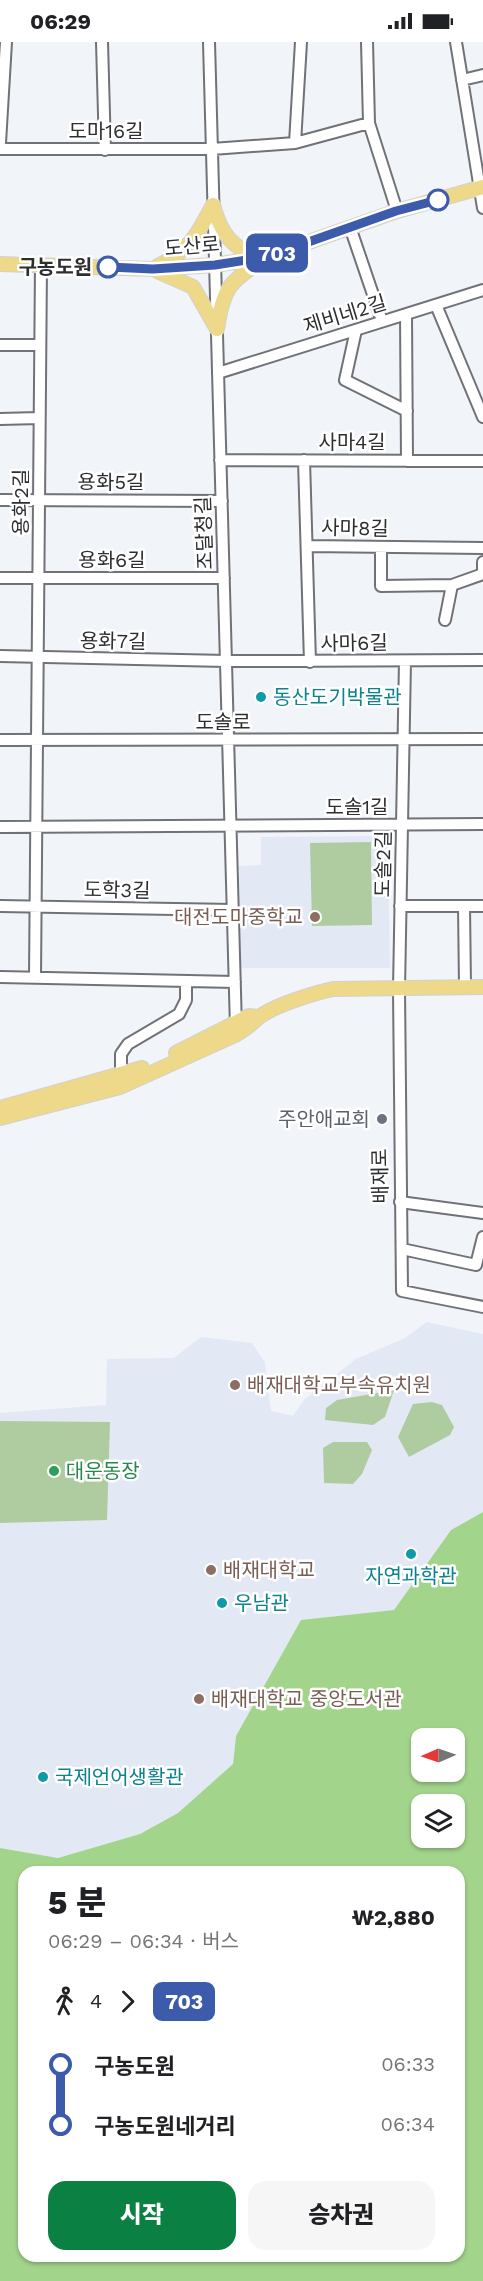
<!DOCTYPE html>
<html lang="ko">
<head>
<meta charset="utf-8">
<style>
	body { margin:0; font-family:"Work Sans","Noto Sans KR",sans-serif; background:#f6f6f6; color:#202124; height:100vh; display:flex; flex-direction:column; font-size:22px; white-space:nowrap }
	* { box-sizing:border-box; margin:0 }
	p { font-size:20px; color:#757577 }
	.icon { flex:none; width:33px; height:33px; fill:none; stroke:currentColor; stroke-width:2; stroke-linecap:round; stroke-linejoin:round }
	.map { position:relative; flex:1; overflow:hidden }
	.side { position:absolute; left:18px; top:1824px; width:447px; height:396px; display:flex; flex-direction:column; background:#fff; border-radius:18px; box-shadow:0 2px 4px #0004 }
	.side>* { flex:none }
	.badge { padding:0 12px; border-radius:9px; font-size:21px; line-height:39px }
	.needle { width:39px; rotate:268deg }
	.buttons { position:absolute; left:411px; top:1686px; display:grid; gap:12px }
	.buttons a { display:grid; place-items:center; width:54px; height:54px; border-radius:12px; background:#fff; box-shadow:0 2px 4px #0004; font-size:30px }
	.map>.badge { position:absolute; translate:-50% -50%; box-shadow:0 0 0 3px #fff }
	.legs { display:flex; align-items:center; gap:9px; height:66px; padding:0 30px; font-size:20px }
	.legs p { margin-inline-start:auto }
	.overview { display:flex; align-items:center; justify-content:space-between; height:102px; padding:0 30px }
	h1 { font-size:33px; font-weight:800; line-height:45px }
	.button { display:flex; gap:12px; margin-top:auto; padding:12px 30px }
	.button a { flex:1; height:69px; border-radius:18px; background:#0b8043; color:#fff; font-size:24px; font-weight:800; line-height:69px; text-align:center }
	.button a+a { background:#f6f6f6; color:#202124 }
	ul { padding:0 30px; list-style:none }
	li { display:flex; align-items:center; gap:21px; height:60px; font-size:22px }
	li i { display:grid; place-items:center; width:9px; height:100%; margin:0 8px; background:currentColor }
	li i::after { content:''; width:15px; height:15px; margin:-8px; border:4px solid; border-radius:50%; background:#fff }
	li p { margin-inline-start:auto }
	li:first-child i { background:linear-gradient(#0000 50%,currentColor 0) }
	li:last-child i { background:linear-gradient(currentColor 50%,#0000 0) }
	.status { display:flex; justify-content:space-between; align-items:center; height:42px; padding:0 30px; background:#fff; direction:ltr }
	.status svg { height:16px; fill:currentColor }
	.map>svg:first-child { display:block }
	.built { fill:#e2e9f4 }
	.green { fill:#aecca0 }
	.forest { fill:#a3d48b; fill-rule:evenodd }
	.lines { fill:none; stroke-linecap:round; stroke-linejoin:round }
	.minor-casing { stroke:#707277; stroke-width:14 }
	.major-casing { stroke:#d1d1d1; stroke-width:16 }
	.minor { stroke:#fff; stroke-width:10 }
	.major { stroke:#edd989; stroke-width:14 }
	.line-1-casing { stroke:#fff; stroke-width:14 }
	.line-1 { stroke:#3d5bab; stroke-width:9 }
	.stop-1-dot { fill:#fff; stroke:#3d5bab; stroke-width:3 }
	.culture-dot { fill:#0f9aa8; stroke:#fff; stroke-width:2 }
	.education-dot { fill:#8d6e63; stroke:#fff; stroke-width:2 }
	.worship-dot { fill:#6b7280; stroke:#fff; stroke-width:2 }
	.leisure-dot { fill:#2e9e5b; stroke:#fff; stroke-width:2 }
	.labels { text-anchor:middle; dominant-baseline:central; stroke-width:5; stroke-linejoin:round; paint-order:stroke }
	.street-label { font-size:20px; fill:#2d2e30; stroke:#fff }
	.stop-label { font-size:20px; font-weight:bold; fill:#2d2e30; stroke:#fff; text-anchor:end }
	.culture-label { font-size:20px; fill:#0d838f; stroke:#fff; text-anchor:start }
	.education-label { font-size:20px; fill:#785e54; stroke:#fff; text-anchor:start }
	.worship-label { font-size:20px; fill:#5b616d; stroke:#fff; text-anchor:end }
	.leisure-label { font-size:20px; fill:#27864d; stroke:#fff; text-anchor:start }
</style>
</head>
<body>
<div class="status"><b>06:29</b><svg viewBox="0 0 49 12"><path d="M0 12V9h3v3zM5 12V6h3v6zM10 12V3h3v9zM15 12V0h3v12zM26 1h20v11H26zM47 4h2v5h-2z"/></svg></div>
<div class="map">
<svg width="483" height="2239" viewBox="0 0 483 2239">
	<rect width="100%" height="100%" fill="#f1f4f9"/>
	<!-- built -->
	<path class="built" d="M 388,794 L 390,926 L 241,926 L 239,824 L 261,823 L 261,795 Z
		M 427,1280 L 483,1292 L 483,1470 L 451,1488 L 394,1568 L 301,1579 L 236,1694 L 233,1722 L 178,1771 L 140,1792 L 58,1816 L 0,1806 L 0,1371 L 106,1363 L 107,1317 L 174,1316 L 201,1295 L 252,1301 L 265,1321 L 271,1369 L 293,1374 L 304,1358 L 356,1317 L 405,1296 Z"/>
	<!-- green -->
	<path class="green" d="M 371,800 L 372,883 L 312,884 L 310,801 Z
		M 394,1348 L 385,1375 L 373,1383 L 325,1378 L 326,1366 L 337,1358 Z
		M 432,1360 L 442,1363 L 454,1385 L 450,1393 L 409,1415 L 398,1395 L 413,1362 Z
		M 0,1379 L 110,1380 L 107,1478 L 0,1481 Z
		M 333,1400 L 367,1400 L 372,1408 L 362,1432 L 353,1442 L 324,1441 L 323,1406 Z"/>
	<!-- forest -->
	<path class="forest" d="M 483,1470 L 483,2239 L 0,2239 L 0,1806 L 58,1816 L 140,1792 L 178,1771 L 233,1722 L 236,1694 L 301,1578 L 394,1568 L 451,1488 ZM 422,1696 L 454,1696 L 454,1730 L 422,1730 ZM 422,1762 L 454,1762 L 454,1796 L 422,1796 ZM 24,1830 L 459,1830 L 459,2214 L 24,2214 Z"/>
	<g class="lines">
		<defs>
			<path id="minor" d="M 102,0 L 105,108
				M 209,0 L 236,986
				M 367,0 L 369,81 L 397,169
				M 456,0 L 483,166
				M 462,38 L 483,33
				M 0,101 L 6,0
				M 295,101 L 301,0
				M 0,107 L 212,107 L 295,101 L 369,81
				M 350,185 L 382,279
				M 436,263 L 483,375
				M 406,272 L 407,419
				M 356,288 L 345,338 L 407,369
				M 0,303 L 40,303
				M 218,331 L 483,248
				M 0,377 L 39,376
				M 220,418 L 483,419
				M 304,418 L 310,620
				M 0,458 L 222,459
				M 307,504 L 483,506
				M 381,505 L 381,544 L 452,543 L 483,532 L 483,520
				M 0,536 L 224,536
				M 445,578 L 452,543
				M 0,614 L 226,619 L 483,618
				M 405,619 L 399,947 L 402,1249 L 483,1265
				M 0,698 L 483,697
				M 0,785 L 483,782
				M 0,864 L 233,868
				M 400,864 L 483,864
				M 464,864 L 465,945
				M 0,935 L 235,940
				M 35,935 L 41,223
				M 121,1034 L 121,1012 L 128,1002 L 179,972 L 186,958 L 186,939
				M 400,1160 L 483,1171
				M 402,1207 L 476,1223 L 483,1195"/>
			<path id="major" d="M 213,163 C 220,189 232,209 261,214
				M 0,222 L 153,227 L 215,223 L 266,215 L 397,169 L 483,145
				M 158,224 C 190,208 197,193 213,163
				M 157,229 L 193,245 L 217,287
				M 217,287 C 224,245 228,242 262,218
				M 176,1011 L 249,974 L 258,975
				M 0,1066 L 142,1026
				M 0,1076 L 120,1045 L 235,993 C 245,988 250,983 258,976 C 272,964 314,951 333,947 L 483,945"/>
		</defs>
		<!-- minor casing -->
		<use href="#minor" class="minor-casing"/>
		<!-- major casing -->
		<use href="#major" class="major-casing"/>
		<!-- minor -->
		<use href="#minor" class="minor"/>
		<!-- major -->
		<use href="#major" class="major"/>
	</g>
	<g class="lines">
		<defs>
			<path id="line-1" d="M 108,225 L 153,227 L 215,223 L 266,215 L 396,169 L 438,158"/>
		</defs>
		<!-- line-1 casing -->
		<use href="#line-1" class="line-1-casing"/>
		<!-- line-1 -->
		<use href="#line-1" class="line-1"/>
	</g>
	<!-- markers -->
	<g class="stop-1-dot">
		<circle cx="438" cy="158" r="10"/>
		<circle cx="108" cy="225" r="10"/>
	</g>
	<g class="culture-dot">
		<circle cx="261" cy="655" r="6"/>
		<circle cx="411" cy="1512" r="6"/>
		<circle cx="222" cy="1561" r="6"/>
		<circle cx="43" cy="1735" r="6"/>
	</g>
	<g class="education-dot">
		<circle cx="315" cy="875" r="6"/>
		<circle cx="235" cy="1343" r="6"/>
		<circle cx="211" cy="1528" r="6"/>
		<circle cx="199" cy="1657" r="6"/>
	</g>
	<circle class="worship-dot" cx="382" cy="1077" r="6"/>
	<circle class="leisure-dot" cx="54" cy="1429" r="6"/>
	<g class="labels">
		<!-- street labels -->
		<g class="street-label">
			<text x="106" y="89">도마16길</text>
			<text transform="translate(192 204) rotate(-5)">도산로</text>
			<text transform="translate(345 272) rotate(-17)">제비네2길</text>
			<text x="352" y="400">사마4길</text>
			<text x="111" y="440">용화5길</text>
			<text transform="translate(21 460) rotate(-90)">용화2길</text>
			<text transform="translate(355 486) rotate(1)">사마8길</text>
			<text transform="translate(204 491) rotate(-92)">조달청길</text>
			<text x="112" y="518">용화6길</text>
			<text transform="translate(113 599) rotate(1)">용화7길</text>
			<text transform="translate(354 601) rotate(-1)">사마6길</text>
			<text x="223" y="680">도솔로</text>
			<text x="357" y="765">도솔1길</text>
			<text transform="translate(383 822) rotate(-89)">도솔2길</text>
			<text transform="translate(117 848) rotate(1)">도학3길</text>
			<text transform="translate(380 1134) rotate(-91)">배재로</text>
		</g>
		<!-- stop labels -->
		<g class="stop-label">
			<text x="92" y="225">구농도원</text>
		</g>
		<!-- culture labels -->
		<g class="culture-label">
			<text x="273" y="655">동산도기박물관</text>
			<text x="411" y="1534" text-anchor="middle">자연과학관</text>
			<text x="234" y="1561">우남관</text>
			<text x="55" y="1735">국제언어생활관</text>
		</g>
		<!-- education labels -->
		<g class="education-label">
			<text x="303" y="875" text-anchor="end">대전도마중학교</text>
			<text x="247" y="1343">배재대학교부속유치원</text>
			<text x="223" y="1528">배재대학교</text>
			<text x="211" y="1657">배재대학교 중앙도서관</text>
		</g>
		<!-- worship labels -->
		<g class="worship-label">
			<text x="370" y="1077">주안애교회</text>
		</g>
		<!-- leisure labels -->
		<g class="leisure-label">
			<text x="66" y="1429">대운동장</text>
		</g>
	</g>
</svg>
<div class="buttons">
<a><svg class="needle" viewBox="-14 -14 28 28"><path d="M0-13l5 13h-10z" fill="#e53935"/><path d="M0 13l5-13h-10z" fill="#757577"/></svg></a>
<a><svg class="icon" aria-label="layers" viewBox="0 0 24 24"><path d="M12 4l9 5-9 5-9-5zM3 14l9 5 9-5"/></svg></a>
</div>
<b class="badge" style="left:277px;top:211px;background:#3d5bab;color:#fff">703</b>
<section class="side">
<div class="overview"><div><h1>5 분</h1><p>06:29 – 06:34 · 버스</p></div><b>₩2,880</b></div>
<div class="legs"><svg class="icon" aria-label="walk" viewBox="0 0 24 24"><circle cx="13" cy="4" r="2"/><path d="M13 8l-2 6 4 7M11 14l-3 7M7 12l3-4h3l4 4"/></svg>4<svg class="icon" aria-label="forward" viewBox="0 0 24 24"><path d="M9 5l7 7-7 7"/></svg><b class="badge" style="background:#3d5bab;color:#fff">703</b></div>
<ul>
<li><i style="color:#3d5bab"></i><b>구농도원</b><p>06:33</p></li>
<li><i style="color:#3d5bab"></i><b>구농도원네거리</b><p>06:34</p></li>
</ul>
<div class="button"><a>시작</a><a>승차권</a></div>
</section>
</div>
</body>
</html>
